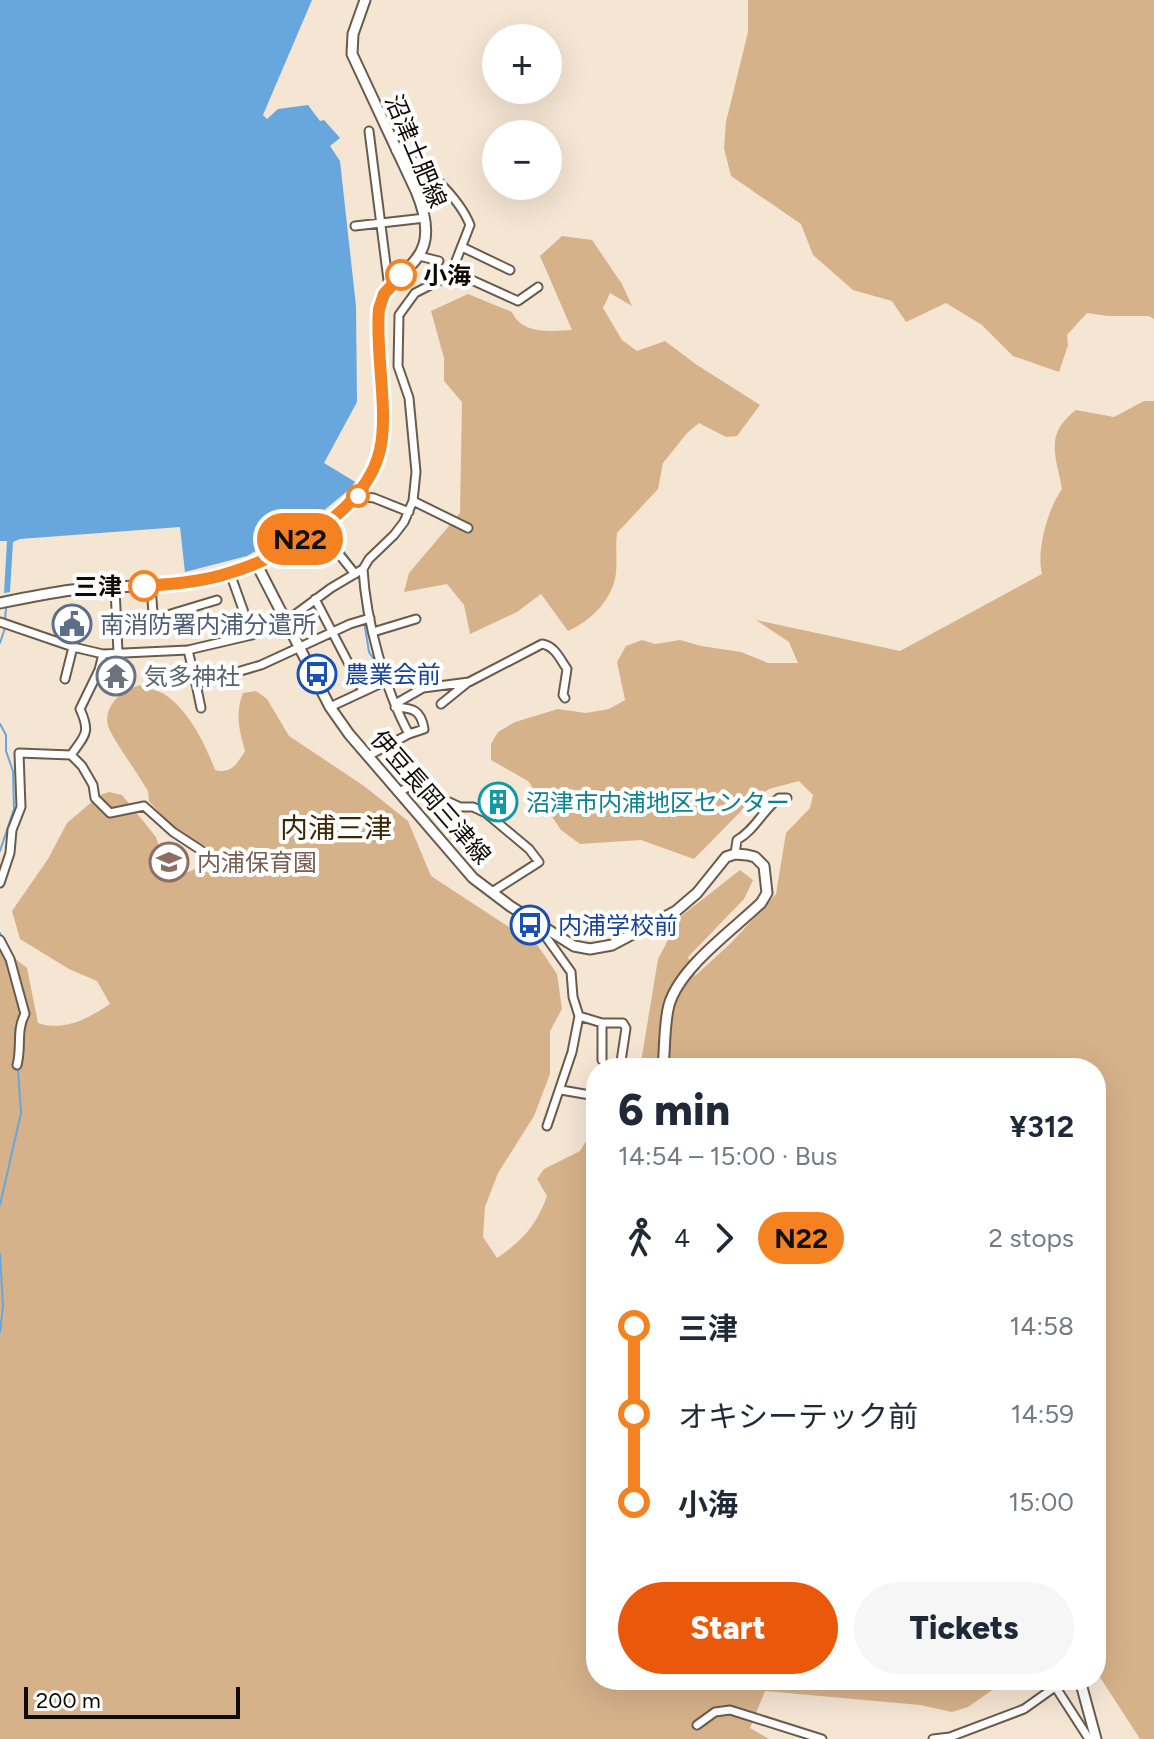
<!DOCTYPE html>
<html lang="en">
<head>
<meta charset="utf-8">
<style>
	body { margin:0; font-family:Figtree,"Noto Sans JP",sans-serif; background:#f6f6f7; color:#1f2937; height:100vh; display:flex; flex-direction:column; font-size:30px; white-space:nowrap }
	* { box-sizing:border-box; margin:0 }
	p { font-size:26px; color:#747a83 }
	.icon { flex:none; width:44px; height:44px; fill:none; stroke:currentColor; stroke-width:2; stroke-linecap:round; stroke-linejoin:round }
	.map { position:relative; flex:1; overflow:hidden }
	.panel { position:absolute; left:586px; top:1058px; width:520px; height:632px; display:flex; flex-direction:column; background:#fff; border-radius:32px; box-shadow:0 8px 32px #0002 }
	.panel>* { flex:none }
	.badge { padding:0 16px; border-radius:26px; font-size:28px; line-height:52px }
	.fabs { position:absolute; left:482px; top:24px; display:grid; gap:16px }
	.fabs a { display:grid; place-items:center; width:80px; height:80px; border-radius:50%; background:#fff; box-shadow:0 8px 32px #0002; font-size:40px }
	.scale { position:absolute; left:24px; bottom:20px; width:216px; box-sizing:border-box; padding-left:8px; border:4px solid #100b06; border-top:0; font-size:22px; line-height:28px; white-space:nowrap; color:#100b06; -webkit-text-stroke:6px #fff; paint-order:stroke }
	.map>.badge { position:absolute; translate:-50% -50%; box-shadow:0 0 0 4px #fff }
	.legs { display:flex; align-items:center; gap:12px; height:88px; padding:0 32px; font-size:26px }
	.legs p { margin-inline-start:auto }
	.summary { display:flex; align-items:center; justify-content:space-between; height:136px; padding:0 32px }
	h1 { font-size:44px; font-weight:800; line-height:60px }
	.action { display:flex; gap:16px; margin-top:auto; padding:16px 32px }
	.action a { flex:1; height:92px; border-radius:48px; background:#ea580c; color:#fff; font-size:32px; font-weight:800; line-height:92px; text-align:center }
	.action a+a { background:#f6f6f7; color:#1f2937 }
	ul { padding:0 32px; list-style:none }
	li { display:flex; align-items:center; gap:28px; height:88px; font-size:30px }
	li i { display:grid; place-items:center; width:12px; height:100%; margin:0 10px; background:currentColor }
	li i::after { content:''; width:20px; height:20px; margin:-10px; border:6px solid; border-radius:50%; background:#fff }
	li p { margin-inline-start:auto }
	li:first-child i { background:linear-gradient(#0000 50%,currentColor 0) }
	li:last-child i { background:linear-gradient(currentColor 50%,#0000 0) }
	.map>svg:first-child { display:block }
	.green { fill:#d6b28a }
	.water { fill:#67a7dd }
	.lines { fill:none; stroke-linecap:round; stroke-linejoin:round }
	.stream { stroke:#67a7dd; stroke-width:2 }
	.minor-casing { stroke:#6a5b4c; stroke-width:11 }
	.major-casing { stroke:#6a5b4c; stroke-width:13 }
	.minor { stroke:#fff; stroke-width:7 }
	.major { stroke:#fff; stroke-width:9 }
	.line-1-casing { stroke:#fff; stroke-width:18 }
	.line-1 { stroke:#f58220; stroke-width:12 }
	.stop-1-dot { fill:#fff; stroke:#f58220; stroke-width:4 }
	.labels { text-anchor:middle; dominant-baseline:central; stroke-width:8; stroke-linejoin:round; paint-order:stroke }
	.street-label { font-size:24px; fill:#100b06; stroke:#fff }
	.stop-label { font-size:24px; font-weight:bold; fill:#100b06; stroke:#fff; text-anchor:start }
	.service-label { font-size:24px; fill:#4e5e75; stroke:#fff; text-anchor:start }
	.transit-label { font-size:24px; fill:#164399; stroke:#fff; text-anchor:start }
	.worship-label { font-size:24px; fill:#5b616d; stroke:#fff; text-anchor:start }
	.culture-label { font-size:24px; fill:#0d838f; stroke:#fff; text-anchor:start }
	.education-label { font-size:24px; fill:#785e54; stroke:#fff; text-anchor:start }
	.quarter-label { font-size:28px; fill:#3e2602; stroke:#fff }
</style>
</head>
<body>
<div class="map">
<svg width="1154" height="1739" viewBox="0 0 1154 1739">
	<rect width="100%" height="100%" fill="#f5e5d3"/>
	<!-- green -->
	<path class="green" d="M 748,0 L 1154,0 L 1154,319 L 1149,316 L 1108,316 L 1087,313 L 1067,335 L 1068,345 L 1059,372 L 1013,356 L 982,325 L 946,303 L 906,322 L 892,301 L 853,290 L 813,255 L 801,224 L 731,176 L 724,148 L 726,122 L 748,32 Z
		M 562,236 L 592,240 L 622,284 L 632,306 L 610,293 L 603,308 L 622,340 L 637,351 L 665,341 L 697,365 L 760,405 L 737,436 L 726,437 L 699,423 L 687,433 L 663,463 L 658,489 L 617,533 C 615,548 618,565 615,579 C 609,603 590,621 568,631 L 541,594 L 517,612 L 470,634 L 464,605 L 447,584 L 404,592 L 409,573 L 460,513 L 462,402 L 444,381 L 444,358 L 431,311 L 468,294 L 512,312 C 522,335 551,331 572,330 L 540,256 Z
		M 1144,401 L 1154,401 L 1154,1739 L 1140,1739 L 1096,1671 L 1096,1068 L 640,1068 L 658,959 L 680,917 L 740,870 L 753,880 L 744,899 L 688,957 L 695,976 L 732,942 L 776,894 L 786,833 L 810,808 L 813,795 L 799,781 L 769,789 L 747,805 L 694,859 L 641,840 L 580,844 L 561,830 L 528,781 L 491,760 L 491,744 L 498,732 L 515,722 L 558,709 L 586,713 L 609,709 L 625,700 L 617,662 L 626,646 L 642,640 L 655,644 L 680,640 L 701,646 L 741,652 L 768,663 L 798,663 L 789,642 L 756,620 L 900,651 L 1042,574 C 1036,551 1048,508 1062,489 C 1056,455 1044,434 1076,410 L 1114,417 Z
		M 140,685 C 148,690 156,689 164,694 C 188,709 206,745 215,770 C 231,774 237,764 245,751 C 239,730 235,713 243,693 L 256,691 L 267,699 L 289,736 L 364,786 L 408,821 L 431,876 L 538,946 L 557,974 L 562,1009 L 550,1031 L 550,1074 L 534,1116 L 498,1173 L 485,1207 L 483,1237 L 497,1258 C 523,1240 536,1226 547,1196 L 537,1179 L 544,1169 L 580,1151 L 596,1125 L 596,1680 L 1007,1680 L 968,1707 L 952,1712 L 920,1705 L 765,1691 L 750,1728 L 769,1739 L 0,1739 L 0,947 L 27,968 L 38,1023 C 64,1032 89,1018 110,1004 L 97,981 L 69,969 L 20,939 L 12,911 L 48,859 L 67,823 L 100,795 L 109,792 L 122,795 L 156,837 L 159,847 L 158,864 L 169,880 L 195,869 L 224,877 L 221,854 L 176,831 L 149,801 L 148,791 C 140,777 112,738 108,726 C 103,705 123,690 140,685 Z"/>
	<!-- water -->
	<path class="water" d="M 0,0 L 312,0 L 263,115 L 267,119 L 278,109 L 308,105 L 320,121 L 324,120 L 340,138 L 330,146 L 340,161 L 356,306 L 357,402 L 324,463 L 357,483 L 322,512 L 247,556 L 185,572 L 180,527 L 20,539 L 13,542 L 10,592 L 4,593 L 7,541 L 0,541 Z"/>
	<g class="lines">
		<!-- stream -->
		<path class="stream" d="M 326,528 L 356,568
			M 359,574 L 364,615
			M 5,620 L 6,608
			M 364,621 L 369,652 L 379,667
			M 0,643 L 5,628
			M 0,724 L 6,735 L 6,751 L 13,771 L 14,809 L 0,851
			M 0,933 L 13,957
			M 16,1037 L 15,1030 L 22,1013
			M 0,1205 L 21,1113 L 18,1069
			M 0,1254 L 3,1306 L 0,1332"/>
		<defs>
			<path id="minor" d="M 369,131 L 389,288
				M 421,204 L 451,195
				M 355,226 L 425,218
				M 462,247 L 510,270
				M 419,256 L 439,261
				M 452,271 L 518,301 L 538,287
				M 358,496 L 374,498 L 409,512
				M 413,501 L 468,528
				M 318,528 L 355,574
				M 363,569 C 366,621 385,690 409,734 L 368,756
				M 230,573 L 252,635
				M 115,588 L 118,653
				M 315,599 L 363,691
				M 154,619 L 217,600
				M 0,622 L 73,647 L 103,654 L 188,650 L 252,635 L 285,622 L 331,588 L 363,569 L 369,559 L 394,535 L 404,522 L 413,501 L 416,472 L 409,398 L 398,366 L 399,315 L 415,293 L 448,276 L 452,271 L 470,225 C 460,199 421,160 396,151
				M 117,631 L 154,627 L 151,586
				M 373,632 L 416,619
				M 188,650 L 196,684 L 261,665 L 350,624 L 370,618
				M 103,654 L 99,670 L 80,709 C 91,733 85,735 71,755 L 82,766 L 93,785 L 95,798 L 110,813 L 144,806 L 173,832 L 219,862
				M 65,679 L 73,647
				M 196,684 L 201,708
				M 395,704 L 423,688 L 469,682 L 542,644 C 555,646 560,659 567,669 L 563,695 L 565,698
				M 441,704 L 467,683
				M 330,707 L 388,680
				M 395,707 C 413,708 421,710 424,729 L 409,734
				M 399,792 L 412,785 L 460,807 L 473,807 L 486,813 L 529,849 L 539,862 L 492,892
				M 735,854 L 737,840 C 755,830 763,810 779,798 L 787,798
				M 0,883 L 10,853 L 12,830 L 21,807 L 19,753 L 71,755
				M 536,923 L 571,972 L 573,997 L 579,1016 L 572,1052 L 547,1126
				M 0,940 L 10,959 L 25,1014 C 16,1030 22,1047 17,1065
				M 579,1016 L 602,1023 L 623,1023 L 626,1028 L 620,1068
				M 602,1060 L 602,1023
				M 561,1090 L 596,1096
				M 1051,1680 L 1089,1739
				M 697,1725 L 715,1712 L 730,1710 L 822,1739
				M 933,1739 L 950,1737 L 1024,1709 L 1055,1687"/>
			<path id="major" d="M 256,563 L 330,707 L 349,734 L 473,878 L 510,906 L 574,946 L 590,949 L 612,945 L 676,911 L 697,893 L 726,857 L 735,854 L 747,855 L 755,857 L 764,866 L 767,893 L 761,903 C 733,930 680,967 669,1005 C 664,1024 665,1048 663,1068
				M 0,603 C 24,598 48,593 72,590 C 124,584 177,589 229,573 C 258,565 284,549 310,533 C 342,514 370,490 379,453 C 389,412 376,362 378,319 C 381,261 451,275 416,191 L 352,54 L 353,34 L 365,0
				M 1080,1680 L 1096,1739"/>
		</defs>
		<!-- minor casing -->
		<use href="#minor" class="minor-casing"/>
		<!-- major casing -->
		<use href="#major" class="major-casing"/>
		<!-- minor -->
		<use href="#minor" class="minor"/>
		<!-- major -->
		<use href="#major" class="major"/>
	</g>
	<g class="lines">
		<defs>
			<path id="line-1" d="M 144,586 C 172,584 202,582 229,573 C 285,556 366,511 380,450 C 389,410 375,353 379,309 L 384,294 L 401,275"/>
		</defs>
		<!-- line-1 casing -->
		<use href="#line-1" class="line-1-casing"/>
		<!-- line-1 -->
		<use href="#line-1" class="line-1"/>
	</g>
	<!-- icons -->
	<defs>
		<symbol id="civic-ring" viewBox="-11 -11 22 22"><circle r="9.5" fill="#fff" stroke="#5c6f8a" stroke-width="1.5"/><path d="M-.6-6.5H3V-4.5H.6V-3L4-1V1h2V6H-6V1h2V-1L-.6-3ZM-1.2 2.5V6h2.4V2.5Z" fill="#5c6f8a"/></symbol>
		<symbol id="bus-ring" viewBox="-11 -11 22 22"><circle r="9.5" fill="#fff" stroke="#1a4fb4" stroke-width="1.5"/><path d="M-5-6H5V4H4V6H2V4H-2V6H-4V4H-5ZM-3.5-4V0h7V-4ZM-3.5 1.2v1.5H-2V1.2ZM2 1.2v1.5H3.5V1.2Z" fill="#1a4fb4"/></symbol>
		<symbol id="temple-ring" viewBox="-11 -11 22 22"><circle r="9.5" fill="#fff" stroke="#6b7280" stroke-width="1.5"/><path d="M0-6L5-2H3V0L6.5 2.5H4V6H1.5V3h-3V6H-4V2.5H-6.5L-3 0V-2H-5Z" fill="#6b7280"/></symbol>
		<symbol id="building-ring" viewBox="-11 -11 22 22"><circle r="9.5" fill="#fff" stroke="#0f9aa8" stroke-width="1.5"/><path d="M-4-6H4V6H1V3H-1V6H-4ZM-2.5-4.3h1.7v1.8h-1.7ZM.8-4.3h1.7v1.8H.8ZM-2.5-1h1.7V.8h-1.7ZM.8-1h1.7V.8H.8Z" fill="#0f9aa8"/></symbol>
		<symbol id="school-ring" viewBox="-11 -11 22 22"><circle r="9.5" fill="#fff" stroke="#8d6e63" stroke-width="1.5"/><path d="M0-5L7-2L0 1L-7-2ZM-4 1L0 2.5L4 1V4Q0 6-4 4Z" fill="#8d6e63"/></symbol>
	</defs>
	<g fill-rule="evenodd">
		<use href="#civic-ring" x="50" y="602" width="44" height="44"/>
		<use href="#bus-ring" x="295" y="652" width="44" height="44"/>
		<use href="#temple-ring" x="94" y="654" width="44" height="44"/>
		<use href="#building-ring" x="476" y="780" width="44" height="44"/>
		<use href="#school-ring" x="147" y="840" width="44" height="44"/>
		<use href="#bus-ring" x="508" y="903" width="44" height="44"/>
	</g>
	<!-- markers -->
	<g class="stop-1-dot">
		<circle cx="401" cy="275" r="14"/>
		<circle cx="358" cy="496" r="10"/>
		<circle cx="144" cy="586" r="14"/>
	</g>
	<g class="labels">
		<!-- street labels -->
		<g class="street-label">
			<text transform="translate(416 151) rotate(67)">沼津土肥線</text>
			<text transform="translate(431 797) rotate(49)">伊豆長岡三津線</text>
		</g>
		<!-- stop labels -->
		<g class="stop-label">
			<text x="423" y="275">小海</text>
			<text x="122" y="586" text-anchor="end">三津</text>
		</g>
		<!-- service labels -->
		<g class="service-label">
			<text x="100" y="624">南消防署内浦分遣所</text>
		</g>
		<!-- transit labels -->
		<g class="transit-label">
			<text x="345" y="674">農業会前</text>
			<text x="558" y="925">内浦学校前</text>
		</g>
		<!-- worship labels -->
		<g class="worship-label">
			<text x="144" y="676">気多神社</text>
		</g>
		<!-- culture labels -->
		<g class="culture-label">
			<text x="526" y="802">沼津市内浦地区センター</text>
		</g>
		<!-- education labels -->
		<g class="education-label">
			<text x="197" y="862">内浦保育園</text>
		</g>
		<!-- quarter labels -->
		<g class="quarter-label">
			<text x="336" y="828">内浦三津</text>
		</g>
	</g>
</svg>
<div class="fabs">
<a>+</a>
<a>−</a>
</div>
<div class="scale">200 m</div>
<b class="badge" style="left:300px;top:539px;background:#f58220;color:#111">N22</b>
<section class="panel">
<div class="summary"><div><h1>6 min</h1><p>14:54 – 15:00 · Bus</p></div><b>¥312</b></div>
<div class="legs"><svg class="icon" aria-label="walk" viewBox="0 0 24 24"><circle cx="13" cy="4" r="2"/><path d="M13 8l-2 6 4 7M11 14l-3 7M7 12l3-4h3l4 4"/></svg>4<svg class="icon" aria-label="forward" viewBox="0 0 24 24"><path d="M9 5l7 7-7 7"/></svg><b class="badge" style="background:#f58220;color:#111">N22</b><p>2 stops</p></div>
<ul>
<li><i style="color:#f58220"></i><b>三津</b><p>14:58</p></li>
<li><i style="color:#f58220"></i><span>オキシーテック前</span><p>14:59</p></li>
<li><i style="color:#f58220"></i><b>小海</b><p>15:00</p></li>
</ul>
<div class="action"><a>Start</a><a>Tickets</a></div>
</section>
</div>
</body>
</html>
